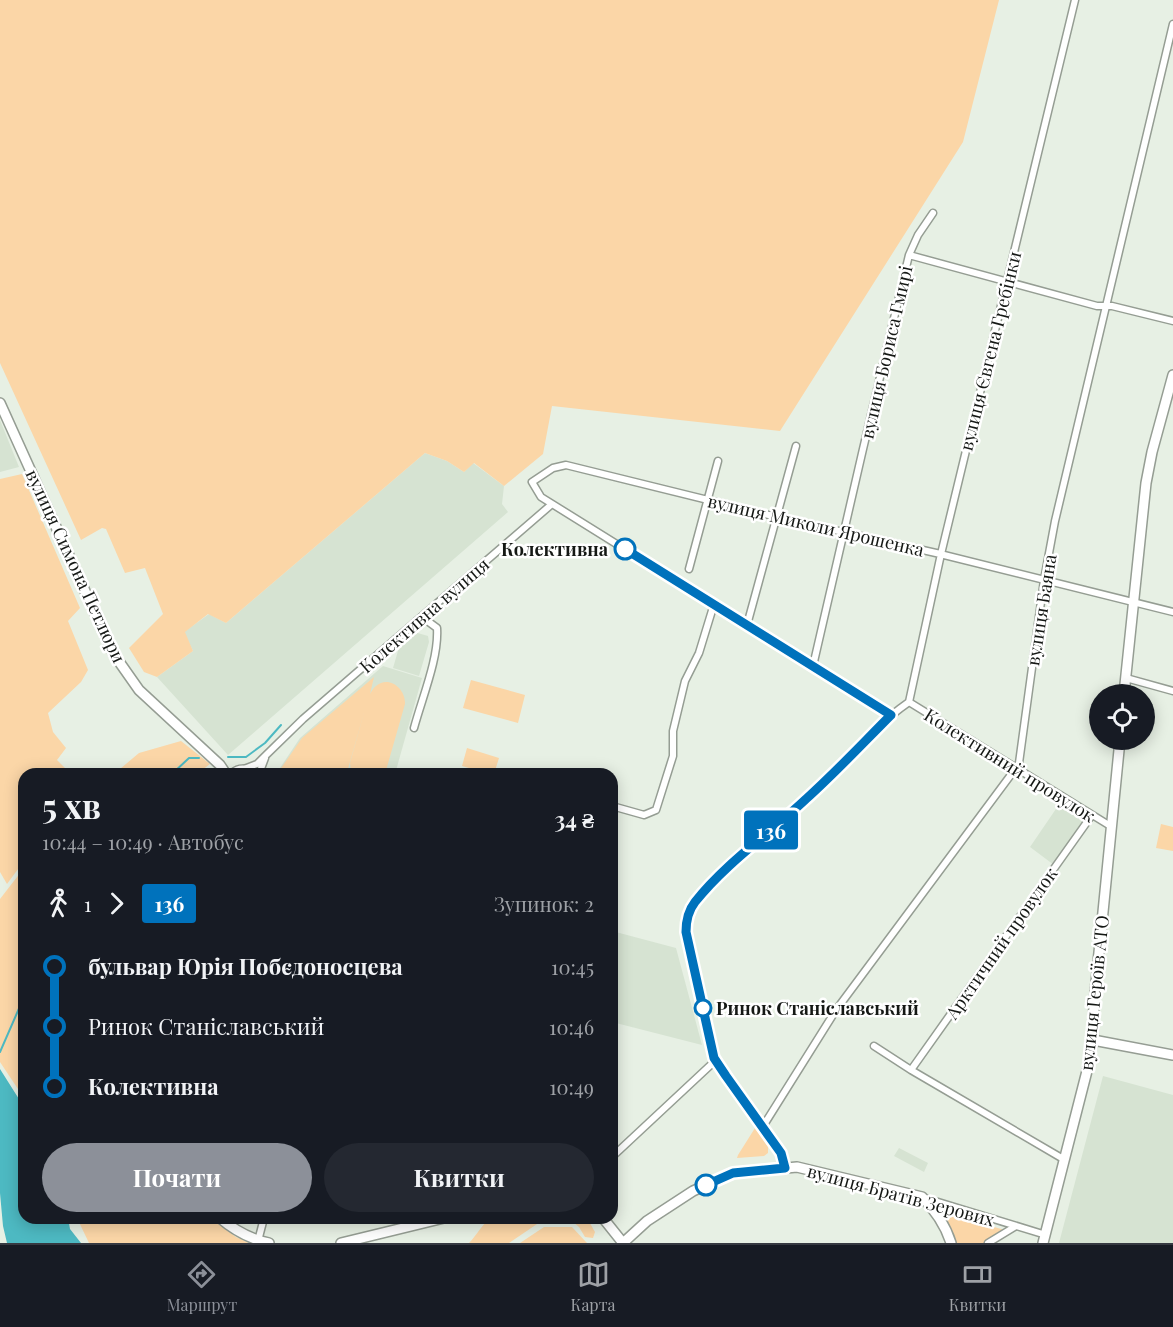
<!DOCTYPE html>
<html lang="uk">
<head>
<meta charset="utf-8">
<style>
	body { margin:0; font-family:"Playfair Display",serif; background:#242831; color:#f1f3f6; height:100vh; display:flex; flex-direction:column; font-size:22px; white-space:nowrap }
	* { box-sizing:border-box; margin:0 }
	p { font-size:20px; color:#9ea1a6 }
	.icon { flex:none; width:33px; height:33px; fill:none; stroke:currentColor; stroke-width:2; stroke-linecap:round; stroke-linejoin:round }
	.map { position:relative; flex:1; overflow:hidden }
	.drawer { position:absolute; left:18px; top:768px; width:600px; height:456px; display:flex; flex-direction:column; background:#171b24; border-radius:18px; box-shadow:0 3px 15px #0003 }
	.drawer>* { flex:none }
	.badge { padding:0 12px; border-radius:4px; font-size:21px; line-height:39px }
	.controls { position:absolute; left:1089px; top:684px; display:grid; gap:12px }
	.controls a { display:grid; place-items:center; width:66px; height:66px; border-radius:50%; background:#171b24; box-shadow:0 3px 15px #0003; font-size:30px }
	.map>.badge { position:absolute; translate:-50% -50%; box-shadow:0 0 0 3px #fff }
	.legs { display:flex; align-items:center; gap:9px; height:66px; padding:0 24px; font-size:20px }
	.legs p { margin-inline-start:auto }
	.overview { display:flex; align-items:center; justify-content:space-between; height:102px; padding:0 24px }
	h1 { font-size:33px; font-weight:700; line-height:45px }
	.cta { display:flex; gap:12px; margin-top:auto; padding:12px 24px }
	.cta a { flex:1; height:69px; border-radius:36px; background:#8c9099; color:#fff; font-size:24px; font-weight:700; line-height:69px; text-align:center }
	.cta a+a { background:#242831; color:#f1f3f6 }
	ul { padding:0 24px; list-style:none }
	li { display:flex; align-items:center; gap:21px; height:60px; font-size:22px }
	li i { display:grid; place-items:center; width:9px; height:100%; margin:0 8px; background:currentColor }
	li i::after { content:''; width:15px; height:15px; margin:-8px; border:4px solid; border-radius:50%; background:#171b24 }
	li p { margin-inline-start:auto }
	li:first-child i { background:linear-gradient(#0000 50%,currentColor 0) }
	li:last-child i { background:linear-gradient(currentColor 50%,#0000 0) }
	.dock { display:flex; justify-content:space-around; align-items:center; height:84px; border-top:2px solid #363941; background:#171b24; font-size:16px; color:#9ea1a6 }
	.dock a { display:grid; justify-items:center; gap:3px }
	.dock .selected { color:#8c9099 }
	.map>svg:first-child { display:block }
	.built { fill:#d6e3d2 }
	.green { fill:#fbd6a7 }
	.water { fill:#4db9c2 }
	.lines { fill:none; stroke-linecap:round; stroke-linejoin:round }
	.stream { stroke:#4db9c2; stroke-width:2 }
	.street-casing { stroke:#959d93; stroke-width:9 }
	.secondary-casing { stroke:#959d93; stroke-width:12 }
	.street { stroke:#fff; stroke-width:6 }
	.secondary { stroke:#fff; stroke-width:9 }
	.line-1-casing { stroke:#fff; stroke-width:14 }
	.line-1 { stroke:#0072bc; stroke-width:9 }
	.stop-1-dot { fill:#fff; stroke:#0072bc; stroke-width:3 }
	.labels { text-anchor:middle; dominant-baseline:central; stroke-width:5; stroke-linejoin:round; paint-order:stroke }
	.street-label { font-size:18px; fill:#151815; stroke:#fff }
	.stop-label { font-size:18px; font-weight:bold; fill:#151815; stroke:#fff; text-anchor:end }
</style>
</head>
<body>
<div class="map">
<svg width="1173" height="1243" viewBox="0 0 1173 1243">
	<rect width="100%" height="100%" fill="#e7f0e4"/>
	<!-- built -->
	<path class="built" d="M 0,420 L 19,467 L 0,472 Z
		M 425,453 L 447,461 L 464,472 L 473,463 L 504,486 L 502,504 L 508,512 L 228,755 L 157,677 L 193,651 L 184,632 L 209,614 L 226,623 Z
		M 414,632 L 428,636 L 429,642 L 419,676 L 393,668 L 400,644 Z
		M 383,666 L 422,678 L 395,774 L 276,774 L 300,738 Z
		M 1060,803 L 1086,821 L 1054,865 L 1030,847 Z
		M 612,931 L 676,948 L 702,1045 L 612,1022 Z
		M 1103,1076 L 1173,1095 L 1173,1243 L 1059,1243 Z
		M 899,1148 L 928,1163 L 924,1172 L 894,1156 Z"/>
	<!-- green -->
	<path class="green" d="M 0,0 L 999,0 L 963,142 L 780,431 L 552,406 L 543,454 L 504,486 L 474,463 L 464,472 L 447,461 L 425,453 L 226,623 L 208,614 L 185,632 L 193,651 L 157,677 L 144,672 L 129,648 L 163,614 L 145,568 L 125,573 L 106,529 L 102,528 L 81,540 L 0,363 Z
		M 22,474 L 80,608 L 68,621 L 88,670 L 81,682 L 48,713 L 53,732 L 66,748 L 57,760 L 71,774 L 24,774 L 24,861 L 7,884 L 0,872 L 0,479 Z
		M 374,677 L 370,694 C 372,691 373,688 376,686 C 389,675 406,689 405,704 L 385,774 L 354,774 L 351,771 L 350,763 L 365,709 L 348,769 L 349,774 L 277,774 L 302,738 Z
		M 471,680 L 525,695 L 518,723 L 463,708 Z
		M 181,741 L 210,764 L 197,774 L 114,774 L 139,753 Z
		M 467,748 L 499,758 L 494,774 L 490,774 L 462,766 Z
		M 1161,824 L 1173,827 L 1173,851 L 1156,848 Z
		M 24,868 L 24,1098 L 0,1062 L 0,899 Z
		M 755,1128 L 768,1147 L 768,1153 L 764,1156 L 737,1158 L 738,1155 Z
		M 939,1211 L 1008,1231 L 989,1243 L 955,1243 L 952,1232 Z
		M 77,1218 L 210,1218 L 236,1237 L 249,1243 L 89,1243 Z
		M 491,1218 L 587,1218 L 595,1232 L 593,1238 L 585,1237 L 579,1227 L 572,1221 C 561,1226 554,1224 543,1220 L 509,1243 L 469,1243 C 477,1235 482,1224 491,1218 Z
		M 544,1227 L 572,1227 L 587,1243 L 520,1243 Z"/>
	<!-- water -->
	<path class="water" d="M 0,1069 L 24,1107 L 24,1218 L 68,1218 L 70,1229 L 81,1243 L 7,1243 L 3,1226 L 0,1193 Z"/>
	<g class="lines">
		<!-- stream -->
		<path class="stream" d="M 228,757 L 246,757 L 265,743 L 281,725
			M 172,774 L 189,758 L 199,758
			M 0,1052 L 24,997"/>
		<defs>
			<path id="street" d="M 909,255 L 1097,306 L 1112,306 L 1173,321
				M 689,569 L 718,461
				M 747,625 L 796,446
				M 813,666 L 863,449 L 909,255 L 918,235 L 933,213
				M 1126,678 L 1173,691
				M 909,702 L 941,554 L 1075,0
				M 909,702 L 1112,827
				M 891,715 L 541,497 L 532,482 L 553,468 L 566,465 L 777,517 L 936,553 L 1173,612
				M 414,728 C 422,698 439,658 437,628 L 422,617
				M 244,769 L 257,764 L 262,759 L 303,719 L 552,504
				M 259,774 L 265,758
				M 612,806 L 644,815 L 656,810 L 673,756 L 673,731 L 685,681 L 699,653 L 714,604
				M 874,1046 L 911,1070
				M 762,1128 L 836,1010 L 1016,768 L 1019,763 L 1044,580 L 1055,521 L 1173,24
				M 612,1157 L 716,1060
				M 1065,1160 L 911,1070 L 1092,815
				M 785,1168 L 781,1153 L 726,1076 L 714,1058 L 688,946 C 686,932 685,919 693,906 C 697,899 705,892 711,886 C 740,854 774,829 806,800 C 840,768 870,729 909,702
				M 925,1198 L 1046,1235
				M 258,1241 L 264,1218
				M 988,1243 L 1016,1226"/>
			<path id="secondary" d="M 0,403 L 113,653 L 139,690 L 220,765 L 226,774
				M 1124,694 L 1146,483 L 1152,452 L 1173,375
				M 233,774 C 239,769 246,769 253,774
				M 1093,1040 L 1173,1055
				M 220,1218 C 234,1230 250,1239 269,1243
				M 603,1218 L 623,1243 L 647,1221 L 693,1191 L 733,1173 L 797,1167 L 922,1197 C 936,1211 945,1224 951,1243
				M 341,1243 L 444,1218
				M 1043,1243 L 1088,1067 L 1093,1040 L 1094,1003 L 1120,740"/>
		</defs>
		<!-- street casing -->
		<use href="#street" class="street-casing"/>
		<!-- secondary casing -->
		<use href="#secondary" class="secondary-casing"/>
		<!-- street -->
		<use href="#street" class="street"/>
		<!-- secondary -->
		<use href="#secondary" class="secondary"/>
	</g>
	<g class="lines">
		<defs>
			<path id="line-1" d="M 625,549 L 891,715 C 863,743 836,772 806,799 C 770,833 726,863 695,902 C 688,911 686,921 686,932 L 714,1058 L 726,1076 L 781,1153 L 785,1168 L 733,1173 L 706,1185"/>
		</defs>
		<!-- line-1 casing -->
		<use href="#line-1" class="line-1-casing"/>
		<!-- line-1 -->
		<use href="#line-1" class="line-1"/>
	</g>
	<!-- markers -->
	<g class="stop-1-dot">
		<circle cx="625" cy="549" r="10"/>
		<circle cx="703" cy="1008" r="8"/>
		<circle cx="706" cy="1185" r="10"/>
	</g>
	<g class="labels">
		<!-- street labels -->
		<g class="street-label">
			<text transform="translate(990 351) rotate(-76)">вулиця Євгена Гребінки</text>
			<text transform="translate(886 352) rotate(-77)">вулиця Бориса Гмирі</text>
			<text transform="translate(816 525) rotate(13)">вулиця Миколи Ярошенка</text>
			<text transform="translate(76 566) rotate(65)">вулиця Симона Петлюри</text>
			<text transform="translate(1041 610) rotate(-81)">вулиця Баяна</text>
			<text transform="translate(424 615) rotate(-41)">Колективна вулиця</text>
			<text transform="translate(1010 765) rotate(32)">Колективний провулок</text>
			<text transform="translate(1001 943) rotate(-55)">Арктичний провулок</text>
			<text transform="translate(1094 993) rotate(-84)">вулиця Героїв АТО</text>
			<text transform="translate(901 1195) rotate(15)">вулиця Братів Зерових</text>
		</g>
		<!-- stop labels -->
		<g class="stop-label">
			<text x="608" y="549">Колективна</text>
			<text x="716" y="1008" text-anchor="start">Ринок Станіславський</text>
		</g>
	</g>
</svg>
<div class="controls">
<a><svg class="icon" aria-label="locate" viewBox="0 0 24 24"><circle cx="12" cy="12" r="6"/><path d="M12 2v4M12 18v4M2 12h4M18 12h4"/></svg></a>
</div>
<b class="badge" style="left:771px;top:830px;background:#0072bc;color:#fff">136</b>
<section class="drawer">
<div class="overview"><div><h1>5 хв</h1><p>10:44 – 10:49 · Автобус</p></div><b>34 ₴</b></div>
<div class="legs"><svg class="icon" aria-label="walk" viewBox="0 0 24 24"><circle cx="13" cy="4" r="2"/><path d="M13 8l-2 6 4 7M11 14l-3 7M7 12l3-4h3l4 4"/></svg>1<svg class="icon" aria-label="forward" viewBox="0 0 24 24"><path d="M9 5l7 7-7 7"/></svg><b class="badge" style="background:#0072bc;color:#fff">136</b><p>Зупинок: 2</p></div>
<ul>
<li><i style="color:#0072bc"></i><b>бульвар Юрія Побєдоносцева</b><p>10:45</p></li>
<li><i style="color:#0072bc"></i><span>Ринок Станіславський</span><p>10:46</p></li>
<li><i style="color:#0072bc"></i><b>Колективна</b><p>10:49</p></li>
</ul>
<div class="cta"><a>Почати</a><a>Квитки</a></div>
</section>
</div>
<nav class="dock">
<a class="selected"><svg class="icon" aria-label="directions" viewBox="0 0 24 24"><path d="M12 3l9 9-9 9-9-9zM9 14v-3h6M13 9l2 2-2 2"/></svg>Маршрут</a>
<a><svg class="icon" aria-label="map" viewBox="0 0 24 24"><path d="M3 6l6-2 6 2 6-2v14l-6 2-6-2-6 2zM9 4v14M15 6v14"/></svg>Карта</a>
<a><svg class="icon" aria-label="tickets" viewBox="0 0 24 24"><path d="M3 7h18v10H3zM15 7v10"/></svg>Квитки</a>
</nav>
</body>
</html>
